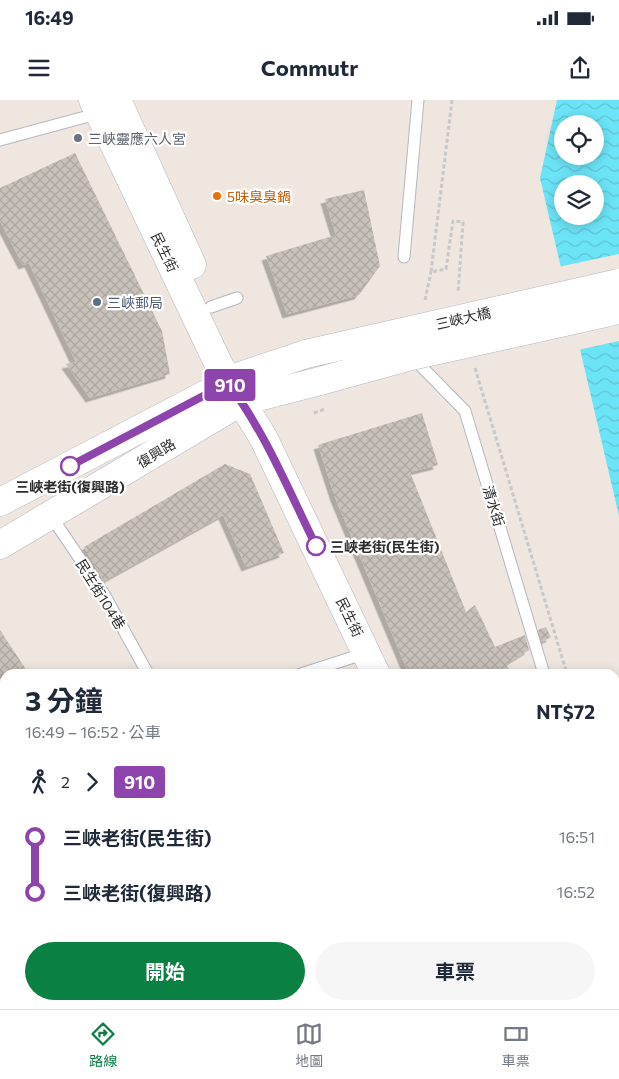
<!DOCTYPE html>
<html lang="zh-TW">
<head>
<meta charset="utf-8">
<style>
	body { margin:0; font-family:Commissioner,"Noto Sans TC",sans-serif; background:#f6f6f7; color:#1f2937; height:100vh; display:flex; flex-direction:column; font-size:19px; white-space:nowrap }
	* { box-sizing:border-box; margin:0 }
	p { font-size:16px; color:#747a83 }
	.icon { flex:none; width:28px; height:28px; fill:none; stroke:currentColor; stroke-width:2; stroke-linecap:round; stroke-linejoin:round }
	.map { position:relative; flex:1; overflow:hidden }
	.sheet { position:absolute; left:0px; top:569px; width:620px; height:341px; display:flex; flex-direction:column; background:#fff; border-radius:15px 15px 0 0; box-shadow:0 2px 12px #0003 }
	.sheet>* { flex:none }
	.badge { padding:0 10px; border-radius:4px; font-size:18px; line-height:32px }
	.fabs { position:absolute; left:554px; top:15px; display:grid; gap:10px }
	.fabs a { display:grid; place-items:center; width:50px; height:50px; border-radius:50%; background:#fff; box-shadow:0 2px 12px #0003; font-size:25px }
	.map>.badge { position:absolute; translate:-50% -50%; box-shadow:0 0 0 2px #fff }
	.legs { display:flex; align-items:center; gap:8px; height:55px; padding:0 25px; font-size:16px }
	.legs p { margin-inline-start:auto }
	.head { display:flex; align-items:center; justify-content:space-between; height:85px; padding:0 25px }
	h1 { font-size:28px; font-weight:700; line-height:38px }
	.primary-button { display:flex; gap:10px; margin-top:auto; padding:10px 25px }
	.primary-button a { flex:1; height:58px; border-radius:30px; background:#0b8043; color:#fff; font-size:20px; font-weight:700; line-height:58px; text-align:center }
	.primary-button a+a { background:#f6f6f7; color:#1f2937 }
	ul { padding:0 25px; list-style:none }
	li { display:flex; align-items:center; gap:18px; height:55px; font-size:19px }
	li i { display:grid; place-items:center; width:8px; height:100%; margin:0 6px; background:currentColor }
	li i::after { content:''; width:12px; height:12px; margin:-6px; border:4px solid; border-radius:50%; background:#fff }
	li p { margin-inline-start:auto }
	li:first-child i { background:linear-gradient(#0000 50%,currentColor 0) }
	li:last-child i { background:linear-gradient(currentColor 50%,#0000 0) }
	.status { display:flex; justify-content:space-between; align-items:center; height:35px; padding:0 25px; background:#fff; direction:ltr }
	.status svg { height:14px; fill:currentColor }
	header { display:flex; justify-content:space-between; align-items:center; height:65px; padding:0 25px; background:#fff; font-size:22px; font-weight:700 }
	.menu { display:flex; justify-content:space-around; align-items:center; height:70px; border-top:1px solid #e0e1e3; background:#fff; font-size:14px; color:#747a83 }
	.menu a { display:grid; justify-items:center; gap:2px }
	.menu .active { color:#0b8043 }
	.map>svg:first-child { display:block }
	.water { fill:url(#water-waves); fill-rule:evenodd }
	.pier { fill:#efe6df }
	.building { fill:url(#building-cross-hatch); filter:url(#shadow) }
	.lines { fill:none; stroke-linecap:round; stroke-linejoin:round }
	.service-casing { stroke:#b3b7c1; stroke-width:13 }
	.minor-casing { stroke:#b3b7c1; stroke-width:24 }
	.tertiary-casing { stroke:#b3b7c1; stroke-width:29 }
	.secondary-casing { stroke:#b3b7c1; stroke-width:29 }
	.path { stroke:#c8c8c8; stroke-width:3; stroke-dasharray:4 2.5; stroke-linecap:butt }
	.service { stroke:#fff; stroke-width:11 }
	.minor { stroke:#fff; stroke-width:22 }
	.tertiary { stroke:#fff; stroke-width:28 }
	.secondary { stroke:#fff; stroke-width:28 }
	.secondary-bridge-casing { stroke:#b3b7c1; stroke-width:29; stroke-linecap:butt }
	.secondary-bridge { stroke:#fff; stroke-width:28 }
	.line-1-casing { stroke:#fff; stroke-width:11 }
	.line-1 { stroke:#8e44ad; stroke-width:8 }
	.worship-dot { fill:#6b7280; stroke:#fff; stroke-width:2 }
	.food-dot { fill:#e8710a; stroke:#fff; stroke-width:2 }
	.service-dot { fill:#5c6f8a; stroke:#fff; stroke-width:2 }
	.stop-1-dot { fill:#fff; stroke:#8e44ad; stroke-width:2.5 }
	.labels { text-anchor:middle; dominant-baseline:central; stroke-width:4.5; stroke-linejoin:round; paint-order:stroke }
	.worship-label { font-size:14px; fill:#5b616d; stroke:#fff; text-anchor:start }
	.food-label { font-size:14px; fill:#c56008; stroke:#fff; text-anchor:start }
	.street-label { font-size:14px; fill:#2d2d2d; stroke:#fff }
	.service-label { font-size:14px; fill:#4e5e75; stroke:#fff; text-anchor:start }
	.stop-label { font-size:14px; font-weight:bold; fill:#2d2d2d; stroke:#fff }
</style>
</head>
<body>
<div class="status"><b>16:49</b><svg viewBox="0 0 49 12"><path d="M0 12V9h3v3zM5 12V6h3v6zM10 12V3h3v9zM15 12V0h3v12zM26 1h20v11H26zM47 4h2v5h-2z"/></svg></div>
<header><svg class="icon" aria-label="menu" viewBox="0 0 24 24"><path d="M4 6h16M4 12h16M4 18h16"/></svg>Commutr<svg class="icon" aria-label="share" viewBox="0 0 24 24"><path d="M12 15V3M7 8l5-5 5 5M5 13v7h14v-7"/></svg></header>
<div class="map">
<svg width="619" height="909" viewBox="0 0 619 909">
	<defs>
		<pattern id="water-waves" width="16" height="10" patternUnits="userSpaceOnUse" patternTransform="scale(1.25)"><rect width="16" height="10" fill="#6ce4f7"/><path d="M0 5q4-4 8 0t8 0" fill="none" stroke="#5ec4d4"/></pattern>
		<pattern id="building-cross-hatch" width="8" height="8" patternUnits="userSpaceOnUse" patternTransform="scale(1.25)"><rect width="8" height="8" fill="#c8c1ba"/><path d="M0 0l8 8M0 8l8-8" fill="none" stroke="#aca6a0"/></pattern>
		<filter id="shadow"><feDropShadow dx="-4.5" dy="4.5" stdDeviation="0" flood-color="#0004"/></filter>
	</defs>
	<rect width="100%" height="100%" fill="#efe6df"/>
	<!-- water -->
	<path class="water" d="M 557,0 L 619,0 L 619,416 L 540,78 ZM 562,24 L 595,24 L 595,56 L 562,56 ZM 562,84 L 595,84 L 595,116 L 562,116 Z"/>
	<!-- pier -->
	<path class="pier" d="M 619,154 L 619,241 L 578,250 L 558,167 Z"/>
	<!-- building -->
	<path class="building" d="M 75,53 L 162,231 L 170,274 L 90,298 L 66,264 L 76,262 L 29,163 L 23,165 L 0,121 L 0,88 Z
		M 364,90 L 380,166 L 359,195 L 287,214 L 266,156 L 336,135 L 325,99 Z
		M 422,313 L 438,365 L 410,372 L 466,512 L 475,505 L 495,547 L 525,535 L 529,550 L 506,564 L 511,574 L 409,574 L 335,397 L 318,345 Z
		M 225,364 L 250,374 L 284,453 L 246,467 L 223,415 L 104,481 L 84,447 Z
		M 546,527 L 551,537 L 542,542 L 538,530 Z
		M 0,530 L 29,574 L 0,574 Z"/>
	<g class="lines">
		<defs>
			<path id="service" d="M 0,40 L 100,13
				M 404,157 L 418,0
				M 211,207 L 237,198
				M 412,257 L 465,311 L 544,574
				M 51,416 L 105,496 L 148,574
				M 301,574 L 366,553
				M 365,905 L 365,909"/>
			<path id="minor" d="M 615,636 L 619,635
				M 615,780 L 619,790
				M 61,909 L 61,905"/>
			<path id="tertiary" d="M 93,0 L 219,265 L 264,339 L 376,574
				M 117,0 L 192,165
				M 523,905 L 524,909"/>
			<path id="secondary" d="M 0,402 L 243,275 L 306,254
				M 0,445 L 242,301 L 320,281"/>
		</defs>
		<!-- service casing -->
		<use href="#service" class="service-casing"/>
		<!-- minor casing -->
		<use href="#minor" class="minor-casing"/>
		<!-- tertiary casing -->
		<use href="#tertiary" class="tertiary-casing"/>
		<!-- secondary casing -->
		<use href="#secondary" class="secondary-casing"/>
		<!-- path -->
		<path class="path" d="M 452,0 L 431,172 L 446,169 L 453,121 L 463,122 L 458,193
			M 425,200 L 431,172
			M 475,268 L 567,574
			M 314,313 L 325,309
			M 615,833 L 619,832
			M 594,905 L 595,909"/>
		<!-- service -->
		<use href="#service" class="service"/>
		<!-- minor -->
		<use href="#minor" class="minor"/>
		<!-- tertiary -->
		<use href="#tertiary" class="tertiary"/>
		<!-- secondary -->
		<use href="#secondary" class="secondary"/>
		<defs>
			<path id="secondary-bridge" d="M 306,254 L 619,183
				M 320,281 L 411,256 L 619,210"/>
		</defs>
		<!-- secondary-bridge casing -->
		<use href="#secondary-bridge" class="secondary-bridge-casing"/>
		<!-- secondary-bridge -->
		<use href="#secondary-bridge" class="secondary-bridge"/>
	</g>
	<g class="lines">
		<defs>
			<path id="line-1" d="M 70,366 L 228,283 C 265,332 289,391 316,446"/>
		</defs>
		<!-- line-1 casing -->
		<use href="#line-1" class="line-1-casing"/>
		<!-- line-1 -->
		<use href="#line-1" class="line-1"/>
	</g>
	<!-- markers -->
	<circle class="worship-dot" cx="78" cy="38" r="5"/>
	<circle class="food-dot" cx="217" cy="96" r="5"/>
	<circle class="service-dot" cx="97" cy="202" r="5"/>
	<g class="stop-1-dot">
		<circle cx="70" cy="366" r="9"/>
		<circle cx="316" cy="446" r="9"/>
	</g>
	<g class="labels">
		<!-- worship labels -->
		<g class="worship-label">
			<text x="88" y="38">三峽靈應六人宮</text>
		</g>
		<!-- food labels -->
		<g class="food-label">
			<text x="227" y="96">5味臭臭鍋</text>
		</g>
		<!-- street labels -->
		<g class="street-label">
			<text transform="translate(165 152) rotate(64)">民生街</text>
			<text transform="translate(463 218) rotate(-13)">三峽大橋</text>
			<text transform="translate(156 353) rotate(-31)">復興路</text>
			<text transform="translate(494 406) rotate(73)">清水街</text>
			<text transform="translate(101 494) rotate(58)">民生街104巷</text>
			<text transform="translate(350 517) rotate(64)">民生街</text>
		</g>
		<!-- service labels -->
		<g class="service-label">
			<text x="107" y="202">三峽郵局</text>
		</g>
		<!-- stop labels -->
		<g class="stop-label">
			<text x="70" y="386">三峽老街(復興路)</text>
			<text x="330" y="446" text-anchor="start">三峽老街(民生街)</text>
		</g>
	</g>
</svg>
<div class="fabs">
<a><svg class="icon" aria-label="locate" viewBox="0 0 24 24"><circle cx="12" cy="12" r="6"/><path d="M12 2v4M12 18v4M2 12h4M18 12h4"/></svg></a>
<a><svg class="icon" aria-label="layers" viewBox="0 0 24 24"><path d="M12 4l9 5-9 5-9-5zM3 14l9 5 9-5"/></svg></a>
</div>
<b class="badge" style="left:230px;top:285px;background:#8e44ad;color:#fff">910</b>
<section class="sheet">
<div class="head"><div><h1>3 分鐘</h1><p>16:49 – 16:52 · 公車</p></div><b>NT$72</b></div>
<div class="legs"><svg class="icon" aria-label="walk" viewBox="0 0 24 24"><circle cx="13" cy="4" r="2"/><path d="M13 8l-2 6 4 7M11 14l-3 7M7 12l3-4h3l4 4"/></svg>2<svg class="icon" aria-label="forward" viewBox="0 0 24 24"><path d="M9 5l7 7-7 7"/></svg><b class="badge" style="background:#8e44ad;color:#fff">910</b></div>
<ul>
<li><i style="color:#8e44ad"></i><b>三峽老街(民生街)</b><p>16:51</p></li>
<li><i style="color:#8e44ad"></i><b>三峽老街(復興路)</b><p>16:52</p></li>
</ul>
<div class="primary-button"><a>開始</a><a>車票</a></div>
</section>
</div>
<nav class="menu">
<a class="active"><svg class="icon" aria-label="directions" viewBox="0 0 24 24"><path d="M12 3l9 9-9 9-9-9zM9 14v-3h6M13 9l2 2-2 2"/></svg>路線</a>
<a><svg class="icon" aria-label="map" viewBox="0 0 24 24"><path d="M3 6l6-2 6 2 6-2v14l-6 2-6-2-6 2zM9 4v14M15 6v14"/></svg>地圖</a>
<a><svg class="icon" aria-label="tickets" viewBox="0 0 24 24"><path d="M3 7h18v10H3zM15 7v10"/></svg>車票</a>
</nav>
</body>
</html>
